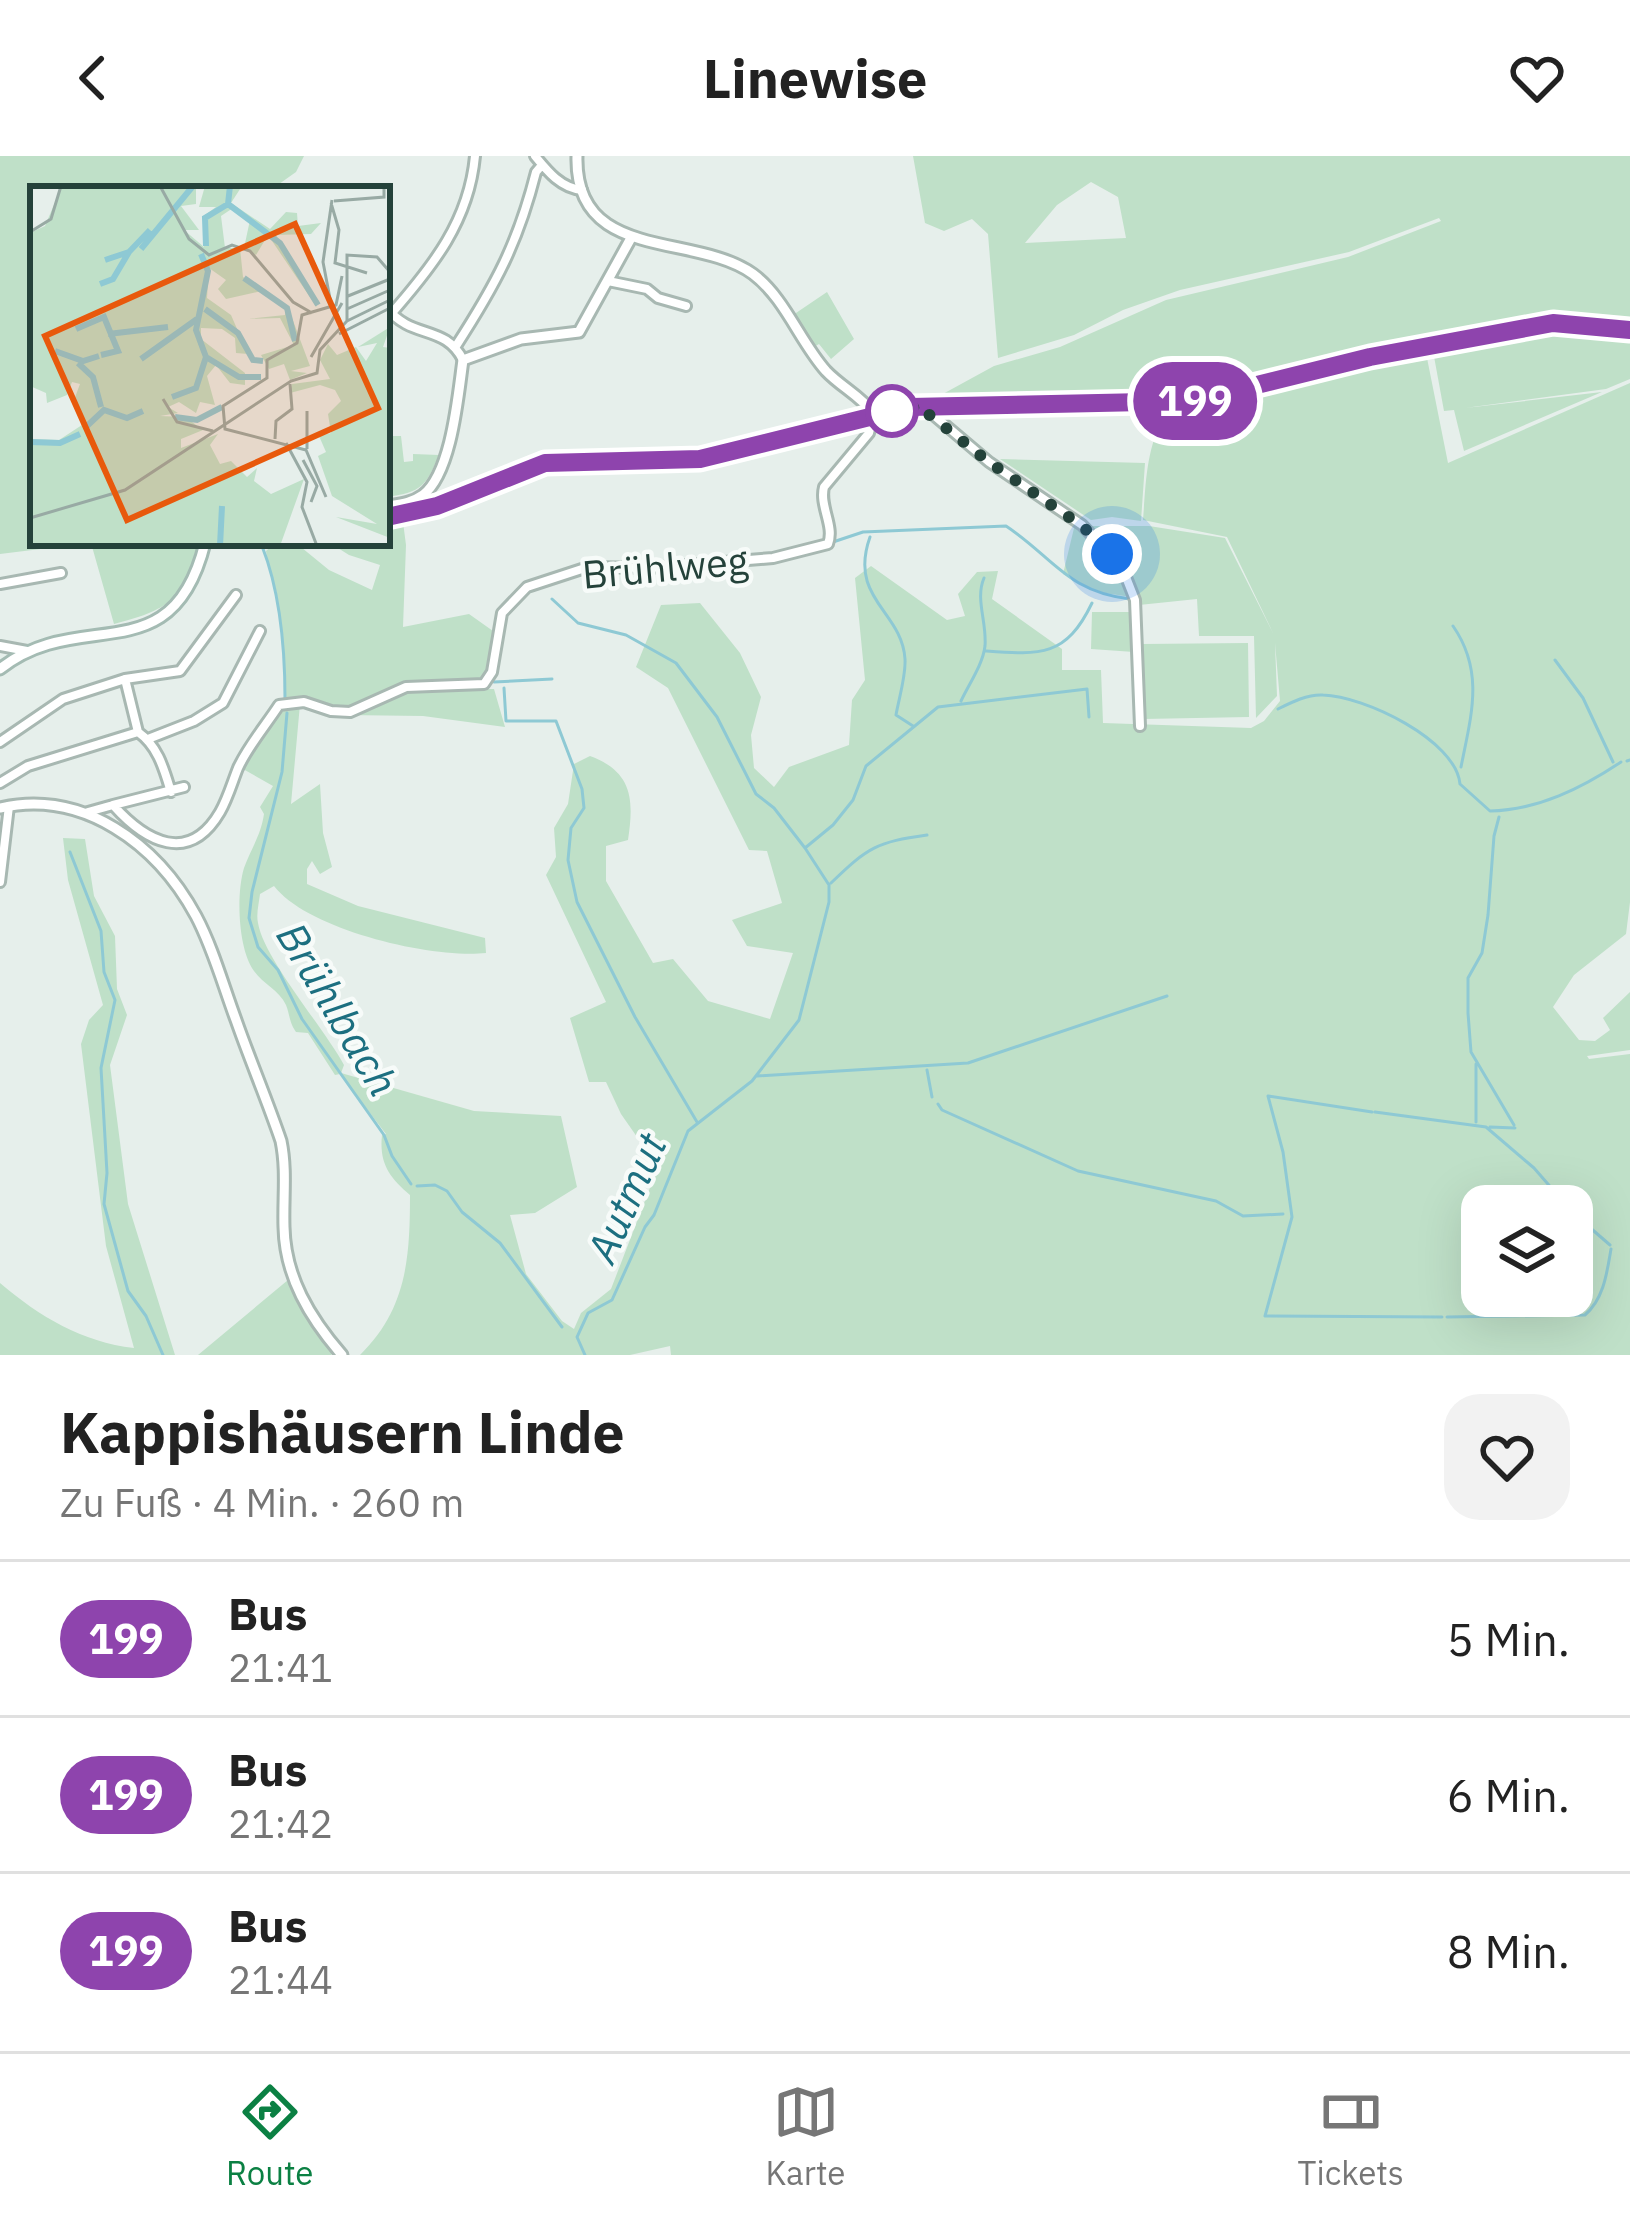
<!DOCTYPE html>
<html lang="de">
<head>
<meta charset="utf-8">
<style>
	body { margin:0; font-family:"IBM Plex Sans",sans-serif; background:#f2f2f2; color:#222; height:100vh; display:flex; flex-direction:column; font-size:45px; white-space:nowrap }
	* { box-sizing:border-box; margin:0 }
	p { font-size:39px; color:#767676 }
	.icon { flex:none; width:66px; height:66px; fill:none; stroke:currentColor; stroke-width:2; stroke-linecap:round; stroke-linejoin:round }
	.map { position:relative; height:1199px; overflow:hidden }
	.drawer { display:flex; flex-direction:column; background:#fff; flex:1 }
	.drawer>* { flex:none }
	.badge { padding:0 24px; border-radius:39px; font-size:42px; line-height:78px }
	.tools { position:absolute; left:1461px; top:1029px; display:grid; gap:24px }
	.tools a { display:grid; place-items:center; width:132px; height:132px; border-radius:24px; background:#fff; box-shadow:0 12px 48px #0002; font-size:60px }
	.you { position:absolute; width:60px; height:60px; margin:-30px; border:9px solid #fff; border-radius:50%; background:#1a73e8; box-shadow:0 0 0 18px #1a73e833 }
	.map>.badge { position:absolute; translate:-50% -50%; box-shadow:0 0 0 6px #fff }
	.round { display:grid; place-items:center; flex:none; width:126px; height:126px; border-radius:36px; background:#f2f2f2 }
	.headline { display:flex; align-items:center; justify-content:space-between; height:204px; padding:0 60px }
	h1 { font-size:57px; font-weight:700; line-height:90px }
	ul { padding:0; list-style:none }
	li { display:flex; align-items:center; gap:36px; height:156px; padding:0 60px; border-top:3px solid #e0e0e0 }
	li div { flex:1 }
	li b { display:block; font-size:45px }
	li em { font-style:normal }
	li .badge { min-width:132px; font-weight:700; text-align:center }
	header { display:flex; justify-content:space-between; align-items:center; height:156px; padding:0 60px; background:#fff; font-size:54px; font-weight:700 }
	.dock { display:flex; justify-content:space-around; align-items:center; height:168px; border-top:3px solid #e0e0e0; background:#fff; font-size:33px; color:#767676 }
	.dock a { display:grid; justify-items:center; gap:6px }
	.dock .on { color:#0b8043 }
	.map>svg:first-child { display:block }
	.green { fill:#bfe0c8; fill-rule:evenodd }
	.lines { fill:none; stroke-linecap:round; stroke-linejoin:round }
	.stream { stroke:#8ec9d4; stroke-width:3 }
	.minor-casing { stroke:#a8b8b2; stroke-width:14 }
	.tertiary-casing { stroke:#a8b8b2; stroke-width:15 }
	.secondary-casing { stroke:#a4bbb3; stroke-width:15 }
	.minor { stroke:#fff; stroke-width:8 }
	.tertiary { stroke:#fff; stroke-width:9 }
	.secondary { stroke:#fff; stroke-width:9 }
	.line-casing { stroke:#fff; stroke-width:27 }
	.line { stroke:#8e44ad; stroke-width:18 }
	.walk { stroke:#24423a; stroke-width:12; stroke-dasharray:0 21.6 }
	.stop-dot { fill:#fff; stroke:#8e44ad; stroke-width:6 }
	.labels { text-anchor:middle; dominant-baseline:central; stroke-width:9; stroke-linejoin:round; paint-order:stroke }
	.street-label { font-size:39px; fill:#24423a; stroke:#f7fbf9 }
	.water-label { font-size:42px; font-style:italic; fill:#1c6f80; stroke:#f7fbf9 }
	.inset-river { fill:none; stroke:#8ec9d4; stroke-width:6 }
	.inset-road { fill:none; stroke:#98aaa4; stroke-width:3 }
	.view { fill:#e8590c; fill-opacity:0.15; stroke:#e8590c; stroke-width:6 }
	.inset-edge { fill:none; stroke:#24423a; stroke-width:6 }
</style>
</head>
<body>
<header><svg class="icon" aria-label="back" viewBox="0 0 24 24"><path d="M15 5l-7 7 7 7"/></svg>Linewise<svg class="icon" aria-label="heart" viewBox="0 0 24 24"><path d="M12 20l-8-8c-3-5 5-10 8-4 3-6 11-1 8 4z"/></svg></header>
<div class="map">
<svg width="1630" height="1199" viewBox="0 0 1630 1199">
	<rect width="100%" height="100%" fill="#e6efeb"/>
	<!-- green -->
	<path class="green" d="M 0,0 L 304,0 L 296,16 L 272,33 L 33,33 L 33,387 L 89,387 L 0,398 Z
		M 913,0 L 1630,0 L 1630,168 L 1586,160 L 1546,160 L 1352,197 L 1183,239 L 930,245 L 994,210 L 1060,191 L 1166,144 L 1348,101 L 1441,65 L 1439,62 L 1349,96 L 1180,134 L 1123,154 L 1074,179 L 998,202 L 988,78 L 972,63 L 944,75 L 925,67 ZM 1091,26 L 1118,41 L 1126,82 L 1025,87 L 1057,49 Z
		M 827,136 L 854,183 L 831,203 L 819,188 L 814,191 L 793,159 Z
		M 1567,172 L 1630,178 L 1630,223 L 1606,233 L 1465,252 L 1602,236 L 1464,295 L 1454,254 L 1444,255 L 1433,195 Z
		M 1426,197 L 1448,307 L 1630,227 L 1630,746 L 1626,778 L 1574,819 L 1553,851 L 1579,884 L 1595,885 L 1610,874 L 1603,862 L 1630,836 L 1630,894 L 1587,900 L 1589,903 L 1630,898 L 1630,1199 L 671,1199 L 670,1190 L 630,1199 L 360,1199 C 407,1153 410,1101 410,1039 C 389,1021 379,1007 382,979 L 386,978 L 340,918 L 335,919 L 308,877 L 296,876 C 289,866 290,859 286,849 C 279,834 263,828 254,815 C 238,793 236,738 244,712 C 251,693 261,679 264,658 L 260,651 L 273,630 L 243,613 L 282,553 L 300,548 L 291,648 L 320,628 L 323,677 L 332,711 L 320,718 L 312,705 L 307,713 L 307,728 L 358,750 L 485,782 L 486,797 C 432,803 308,774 274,730 L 260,738 C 259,747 256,758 258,767 C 264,803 324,872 344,909 L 341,917 L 474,955 L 561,960 L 577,1031 L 535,1057 L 510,1059 L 526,1118 L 562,1165 L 574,1173 L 581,1157 L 611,1133 L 658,1011 L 621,958 L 606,926 L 589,926 L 570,862 L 606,846 L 546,719 L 556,701 L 554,672 L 568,648 L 574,608 L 590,600 C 633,616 634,644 628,684 L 606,690 L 606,725 L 653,807 L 673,803 L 708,845 L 770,863 L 793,797 L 747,790 L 732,764 L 782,747 L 767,695 L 749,694 L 668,532 L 636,511 L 661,449 L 700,447 L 740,497 L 761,541 L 751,579 L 754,612 L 774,631 L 789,611 L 849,589 L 852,544 L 865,524 L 855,422 L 871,410 L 947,464 L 965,460 L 958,438 L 977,416 L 998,415 L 992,443 L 1062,493 L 1062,514 L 1101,514 L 1103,567 L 1251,572 L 1264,565 L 1280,545 L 1275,487 L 1277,540 L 1256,562 L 1254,480 L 1199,480 L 1197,443 L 1139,449 C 1135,416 1115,392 1090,370 L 1149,370 L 1225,382 L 1274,479 L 1227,381 L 1143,364 C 1146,326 1146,292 1165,259 L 1220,250 ZM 1482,1050 L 1572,1050 L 1572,1140 L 1482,1140 Z
		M 387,280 L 401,280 L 404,306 L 413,305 L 413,298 L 439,299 C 426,330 422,336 387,341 Z
		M 1000,303 L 1145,307 L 1141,365 L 1112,361 L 1091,364 Z
		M 403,366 L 406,389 L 403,471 L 469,458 L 493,475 L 490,514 L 484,526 L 403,527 L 349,553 L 285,543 C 285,508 283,470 276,434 C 273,421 267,409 266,395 L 275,387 L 296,387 L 329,414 L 372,434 L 380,409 L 349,399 L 330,387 L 387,387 L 387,368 Z
		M 1075,368 L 1120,414 L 1131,441 L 1098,436 L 1063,418 Z
		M 91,387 L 199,387 C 189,443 165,455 114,468 Z
		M 1092,456 L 1133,456 L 1134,496 L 1091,493 Z
		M 1248,487 L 1249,561 L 1143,563 L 1142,488 Z
		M 408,533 L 494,533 L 505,571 L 423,560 L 345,559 Z
		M 63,682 L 85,683 L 94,740 L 115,780 L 117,833 L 127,859 L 110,909 L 128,1048 L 175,1199 L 0,1199 L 0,1127 C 40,1161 82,1186 134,1192 L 106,1090 L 81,888 L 89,864 L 103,849 L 68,724 Z
		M 288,1124 L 310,1165 L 334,1195 L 331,1199 L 198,1199 Z"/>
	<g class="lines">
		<!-- stream -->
		<path class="stream" d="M 870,381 C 848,443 902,455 905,503 C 906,520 899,542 896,559 L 913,570
			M 833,386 L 863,376 L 1006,370 C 1053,401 1067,436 1130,443
			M 262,390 C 281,438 285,493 285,543 L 293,544
			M 552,443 L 578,467 L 626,479 L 676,507 L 717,561 L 756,638 L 774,652 L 805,692
			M 1453,470 C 1485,516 1471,560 1461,611
			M 986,495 C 1041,499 1066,501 1092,447
			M 1555,504 L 1583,542 L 1613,606
			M 494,526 L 552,523
			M 504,532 L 506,565 L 556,565 L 582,633 L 584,652 L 571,672 L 568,704 L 577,746 L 635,861 L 697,966
			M 961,545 C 969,528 983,508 985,490 C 987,466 975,443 984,422
			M 1278,553 C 1292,546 1308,538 1323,539 C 1364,540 1456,584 1460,628 L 1490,655 C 1538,654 1582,632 1621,606
			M 287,557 L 282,616 L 252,736 L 249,762 L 258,791 L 278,814 L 302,863 L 384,979 L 392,1000 L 411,1028
			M 1627,605 L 1630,604
			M 1499,661 L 1494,680 L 1488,759 L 1482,797 L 1468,822 L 1468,857 L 1471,896 L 1514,969
			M 70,696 L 101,775 L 104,816 L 115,844 L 101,912 L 107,1017 L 104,1048 L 128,1135 L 146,1160 L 163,1199
			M 831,727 C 868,691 877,686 927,679
			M 927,914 L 932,941
			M 757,920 L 968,907 L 1167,840
			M 938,948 L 942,954 L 1078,1015 L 1216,1045 L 1243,1060 L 1283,1058
			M 1372,956 L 1268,940 L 1283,996 L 1292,1061 L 1265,1160 L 1442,1161
			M 1375,956 L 1486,971 L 1534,1012 L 1567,1050
			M 1476,966 L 1476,908
			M 1490,971 L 1515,972
			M 417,1030 L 435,1029 L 447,1035 L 462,1056 L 500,1087 L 562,1171
			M 1572,1056 L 1610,1089
			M 1447,1161 L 1585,1159 C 1604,1143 1607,1116 1611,1093
			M 585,1199 L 577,1181 L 588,1157 L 612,1144 L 645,1071 L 654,1059 L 688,975 L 752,925 L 799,864 L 829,746 L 829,729 L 805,692 L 833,669 L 853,644 L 866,610 L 938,551 L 1087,533 L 1089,561"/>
		<defs>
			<path id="minor" d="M 535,0 C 548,16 561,32 582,34
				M 608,125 L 647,133 L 658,142 L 686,150
				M 387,152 C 412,184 445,168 463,204
				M 391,158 C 433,110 469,65 475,0
				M 456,190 C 496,128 518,87 536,16 L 542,9
				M 924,251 L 989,306 L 1082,369 L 1122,411 L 1135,444 L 1140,570
				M 0,428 L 61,417
				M 0,490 L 27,495
				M 125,523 L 138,576 C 158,590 164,613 171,636
				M 148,583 L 194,565 L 223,547 L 260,475
				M 0,586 L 63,543 L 125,523 L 180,515 L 236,439
				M 0,627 L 28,610 L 138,576
				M 113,649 L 184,631
				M 88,656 L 113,649 C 146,686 189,709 220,656 C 228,642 232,627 238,612 C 248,590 266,569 279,549 L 304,546 L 331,555 L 350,556 L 406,531 L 484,528 L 492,516 L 502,457 L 527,431 L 588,411 L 649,412 L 773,402 L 828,388 C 835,370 819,350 824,331 L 869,277 L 874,258
				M 0,726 L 9,650"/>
			<path id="tertiary" d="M 577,0 C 574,107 695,76 753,118 C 785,142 800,186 826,215 C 841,231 861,240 874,258
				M 387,350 C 400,348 412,347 423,339 C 452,316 458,239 463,204 L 521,183 L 579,176 L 631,82
				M 0,652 C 83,633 157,688 196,760 C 213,792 223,829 236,864 C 250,904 267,944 281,985 C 287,1014 283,1042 284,1071 C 285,1121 310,1162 342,1199"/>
			<path id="secondary" d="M 387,361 L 437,349 L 545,307 L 700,303 L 909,251 L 1193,245 L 1370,201 L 1553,167 L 1585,167 L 1630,174
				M 0,513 C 80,449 172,520 205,387"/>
		</defs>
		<!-- minor casing -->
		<use href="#minor" class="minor-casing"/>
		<!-- tertiary casing -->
		<use href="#tertiary" class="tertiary-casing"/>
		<!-- secondary casing -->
		<use href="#secondary" class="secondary-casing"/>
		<!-- minor -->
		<use href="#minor" class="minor"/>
		<!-- tertiary -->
		<use href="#tertiary" class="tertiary"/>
		<!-- secondary -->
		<use href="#secondary" class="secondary"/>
	</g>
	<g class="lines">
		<defs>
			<path id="line" d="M 387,361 L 437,350 L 545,307 L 700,303 L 910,251 L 1192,245 L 1370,201 L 1553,167 L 1630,174"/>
		</defs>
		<!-- line casing -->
		<use href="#line" class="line-casing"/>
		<!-- line -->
		<use href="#line" class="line"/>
		<!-- walk -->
		<path class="walk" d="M 892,255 L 924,250 L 927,257 L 989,306 L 1082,370 L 1112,398"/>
	</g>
	<!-- markers -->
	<circle class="stop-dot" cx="892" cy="255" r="24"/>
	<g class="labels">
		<!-- street labels -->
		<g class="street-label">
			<text transform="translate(665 411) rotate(-5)">Brühlweg</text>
		</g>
		<!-- water labels -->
		<g class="water-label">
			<text transform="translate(338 853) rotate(59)">Brühlbach</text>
			<text transform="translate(626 1042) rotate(-66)">Autmut</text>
		</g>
	</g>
	<!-- overview -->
	<g transform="translate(30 30)">
		<rect width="360" height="360" fill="#e6efeb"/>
		<path d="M 32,0 L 166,0 L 166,18 L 151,20 L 169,44 L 154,44 L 174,61 L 175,29 L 186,21 L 169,21 L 175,0 L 212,0 L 201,17 L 240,43 L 256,26 L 267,27 L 268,40 L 291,37 L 281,48 L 246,49 L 288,123 L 238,49 L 226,69 L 214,62 L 220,34 L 203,22 L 191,30 L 195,62 L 210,62 L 213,91 L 259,124 L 280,180 L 261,185 L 277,187 L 260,194 L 254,178 L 239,183 L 231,169 L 264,159 L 250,132 L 218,133 L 255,129 L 255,122 L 232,105 L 196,113 L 188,103 L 196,94 L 179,82 L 177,112 L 201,129 L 218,168 L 206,167 L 205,152 L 192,143 L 171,142 L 171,153 L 215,187 L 215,199 L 200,197 L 186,179 L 177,190 L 185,219 L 170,216 L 166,227 L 149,216 L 138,221 L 148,227 L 130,230 L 155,231 L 173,244 L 151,253 L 151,262 L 188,248 L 180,259 L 190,278 L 201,275 L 217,291 L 227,282 L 224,295 L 241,308 L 274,293 L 250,360 L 0,360 L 0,253 L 29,254 L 52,239 L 44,214 L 50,198 L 42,196 L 37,209 L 17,217 L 16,207 L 0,200 L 0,47 L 15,40 ZM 360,141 L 353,161 L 360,162 L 360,352 L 306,331 L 347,338 L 302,310 L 288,270 L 296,266 L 289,250 L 301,247 L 298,228 L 311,215 L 305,204 L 290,199 L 260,207 L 262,198 L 300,193 L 290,174 L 298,158 L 307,169 L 326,161 L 336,175 L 347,157 L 328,161 Z" fill="#bfe0c8"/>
		<path class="inset-river" d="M 198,18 L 250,57 L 288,119M 176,60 L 175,32 L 198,18 L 200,0M 111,63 L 163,0M 75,74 L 99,66 L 120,44M 214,92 L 257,122 L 265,155M 70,98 L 83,93 L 99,66M 175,123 L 208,147 L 223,174 L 233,175M 46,143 L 74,131 L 88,165 L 71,169M 78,148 L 138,141M 25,165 L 53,175 L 69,170M 176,171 L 209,191 L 231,191M 111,173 L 167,133M 48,177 L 63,191 L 71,221M 142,211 L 166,202 L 176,171 L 166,144 L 178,85 L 171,68M 145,231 L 167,234 L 192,221M 57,240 L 74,224 L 97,232 L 113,225M 0,256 L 30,257 L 50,248M 190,360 L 192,320"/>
		<path class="inset-road" d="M 130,0 L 159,53 L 179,69 L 202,59 L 220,65 L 263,116 L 282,127M 302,14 L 293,76 L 302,123M 304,15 L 354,11 L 354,0M 301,17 L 309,44 L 305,77 L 337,87M 0,46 L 21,33 L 31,0M 318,110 L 360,93M 317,123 L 360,104M 317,135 L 360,114M 309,148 L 360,122M 281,171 L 312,117M 133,213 L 147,236 L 183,245M 245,253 L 246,235 L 262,223 L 260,198M 256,257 L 277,296 L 272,321 L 287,360M 277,263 L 277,225M 273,274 L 287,300 L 281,316M 296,311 L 276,264 L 195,243 L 193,220 L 237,192 L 237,174 L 267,157 L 272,129 L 306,119 L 312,90M 0,332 L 95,304 L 261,195 L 287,187 L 290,164 L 317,135 L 317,69 L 347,71 L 360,86"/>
		<path class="view" d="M 265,38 L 348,222 L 97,334 L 15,150 Z"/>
		<rect width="360" height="360" class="inset-edge"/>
	</g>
</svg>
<div class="tools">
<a><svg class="icon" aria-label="layers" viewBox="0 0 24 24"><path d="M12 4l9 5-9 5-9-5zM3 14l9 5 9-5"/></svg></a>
</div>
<div class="you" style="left:1112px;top:398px"></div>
<b class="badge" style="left:1195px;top:245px;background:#8e44ad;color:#fff">199</b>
</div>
<section class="drawer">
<div class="headline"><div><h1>Kappishäusern Linde</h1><p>Zu Fuß · 4 Min. · 260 m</p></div><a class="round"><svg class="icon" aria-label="heart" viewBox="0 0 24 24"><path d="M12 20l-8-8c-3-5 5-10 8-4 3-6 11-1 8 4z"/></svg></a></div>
<ul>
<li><span class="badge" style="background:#8e44ad;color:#fff">199</span><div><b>Bus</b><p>21:41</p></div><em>5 Min.</em></li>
<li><span class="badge" style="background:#8e44ad;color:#fff">199</span><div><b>Bus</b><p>21:42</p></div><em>6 Min.</em></li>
<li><span class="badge" style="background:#8e44ad;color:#fff">199</span><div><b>Bus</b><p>21:44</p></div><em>8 Min.</em></li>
</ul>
</section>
<nav class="dock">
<a class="on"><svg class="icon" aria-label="directions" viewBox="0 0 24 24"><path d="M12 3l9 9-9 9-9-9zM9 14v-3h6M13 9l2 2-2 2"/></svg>Route</a>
<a><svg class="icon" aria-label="map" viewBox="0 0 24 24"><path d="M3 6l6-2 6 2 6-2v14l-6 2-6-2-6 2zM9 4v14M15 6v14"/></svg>Karte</a>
<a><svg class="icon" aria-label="tickets" viewBox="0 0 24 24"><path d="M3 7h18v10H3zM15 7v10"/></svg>Tickets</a>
</nav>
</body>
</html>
